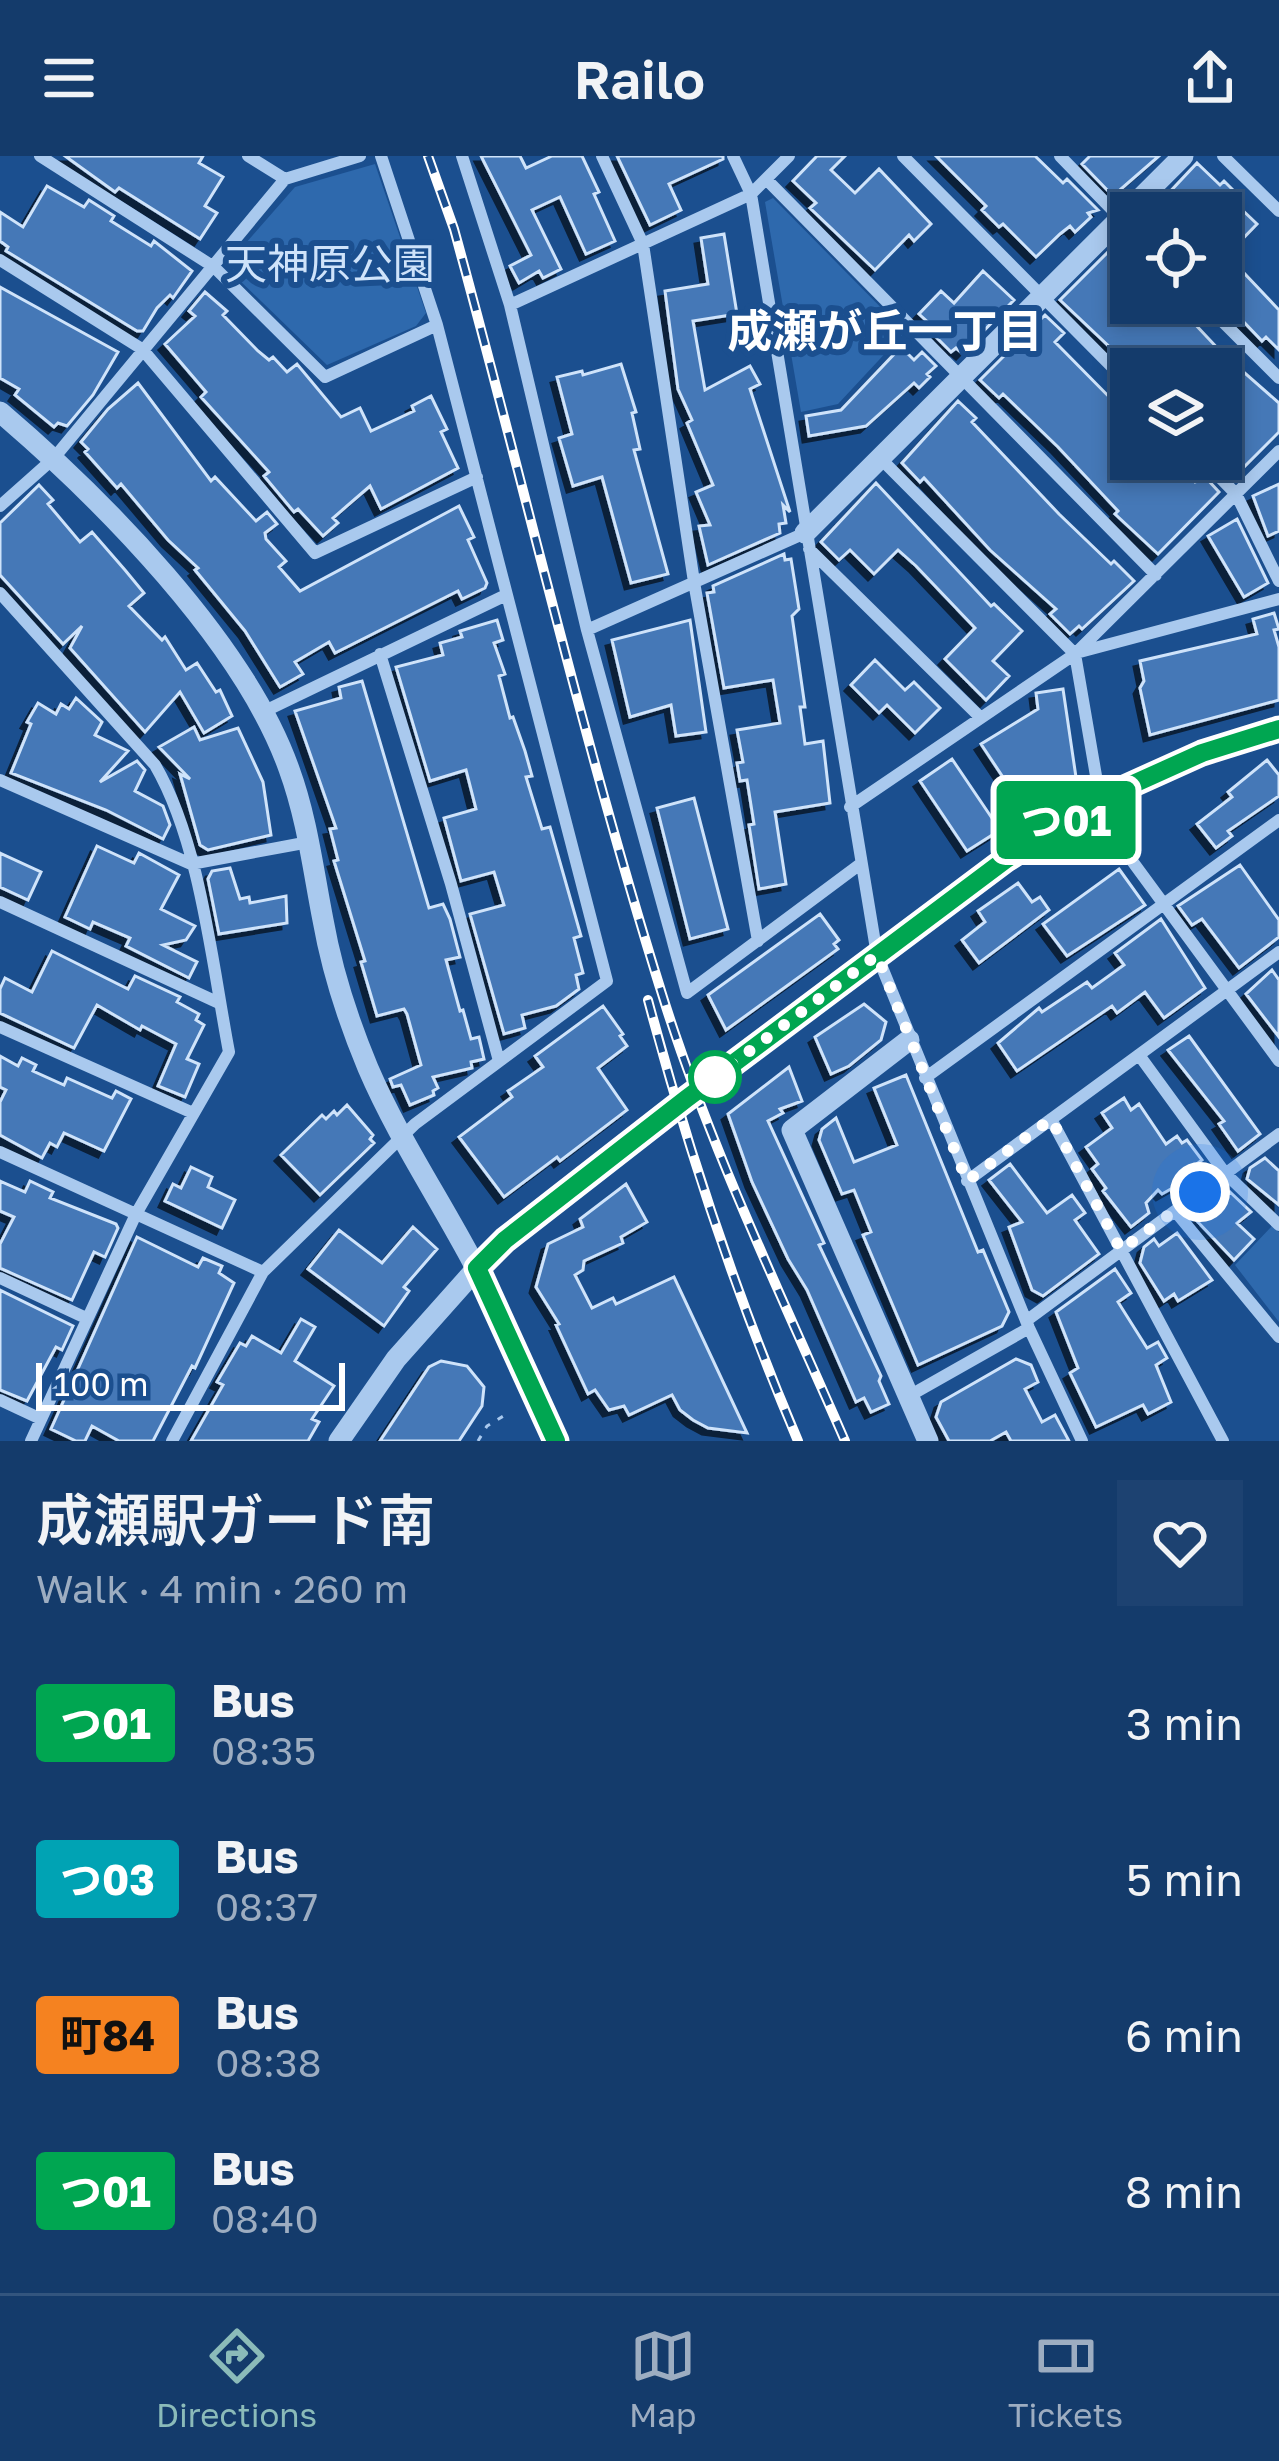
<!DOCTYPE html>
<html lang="en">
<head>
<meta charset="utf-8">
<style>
	body { margin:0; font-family:"Golos Text","Noto Sans JP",sans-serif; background:#1d4271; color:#f1f3f6; height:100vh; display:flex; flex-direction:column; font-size:45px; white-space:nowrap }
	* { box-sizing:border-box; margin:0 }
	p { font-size:39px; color:#9dadc1 }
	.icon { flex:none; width:66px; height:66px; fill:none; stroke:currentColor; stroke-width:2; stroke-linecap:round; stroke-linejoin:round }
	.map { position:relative; height:1285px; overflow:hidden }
	.drawer { display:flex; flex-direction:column; background:#143b6b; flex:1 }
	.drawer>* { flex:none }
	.badge { padding:0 24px; border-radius:9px; font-size:42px; line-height:78px }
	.tools { position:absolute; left:1110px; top:36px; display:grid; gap:24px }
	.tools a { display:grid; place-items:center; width:132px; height:132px; border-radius:0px; background:#143b6b; box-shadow:0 6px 18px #0003,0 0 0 3px #33557e; font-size:60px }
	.scale { position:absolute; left:36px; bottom:30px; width:309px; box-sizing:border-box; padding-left:12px; border:6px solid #fff; border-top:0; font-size:33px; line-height:42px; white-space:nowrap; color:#fff; -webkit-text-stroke:9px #1b4f8f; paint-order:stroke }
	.you { position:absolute; width:60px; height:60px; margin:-30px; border:9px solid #fff; border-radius:50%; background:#1a73e8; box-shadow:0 0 0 18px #1a73e833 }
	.map>.badge { position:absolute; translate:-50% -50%; box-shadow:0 0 0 6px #fff }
	.round { display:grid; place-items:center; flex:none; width:126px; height:126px; border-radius:0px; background:#1d4271 }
	.summary { display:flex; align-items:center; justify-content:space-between; height:204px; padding:0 36px }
	h1 { font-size:57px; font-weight:600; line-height:90px }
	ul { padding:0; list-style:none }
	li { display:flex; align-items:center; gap:36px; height:156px; padding:0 36px }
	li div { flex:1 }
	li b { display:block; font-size:45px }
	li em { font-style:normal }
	li .badge { min-width:132px; font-weight:700; text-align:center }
	header { display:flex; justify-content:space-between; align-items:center; height:156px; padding:0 36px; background:#143b6b; font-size:54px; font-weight:600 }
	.dock { display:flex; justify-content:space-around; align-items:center; height:168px; border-top:3px solid #33557e; background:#143b6b; font-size:33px; color:#9dadc1 }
	.dock a { display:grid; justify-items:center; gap:6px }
	.dock .on { color:#8bbbb9 }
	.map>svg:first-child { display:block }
	.green { fill:#2e69ad }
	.building { fill:#4478b7; stroke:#cfe3fa; stroke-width:3; filter:url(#shadow) }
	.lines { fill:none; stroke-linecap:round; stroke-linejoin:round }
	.path { stroke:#a9c9ee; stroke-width:3; stroke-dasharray:6 9; stroke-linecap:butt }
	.minor { stroke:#a9c9ee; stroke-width:12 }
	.tertiary { stroke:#a9c9ee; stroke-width:21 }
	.rail-casing { stroke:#fff; stroke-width:10 }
	.rail { stroke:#1b4f8f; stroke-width:6; stroke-dasharray:18; stroke-linecap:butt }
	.line-casing { stroke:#fff; stroke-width:27 }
	.line { stroke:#00a651; stroke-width:18 }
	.walk { stroke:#fff; stroke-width:12; stroke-dasharray:0 21.6 }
	.stop-dot { fill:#fff; stroke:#00a651; stroke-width:6 }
	.labels { text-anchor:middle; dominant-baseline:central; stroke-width:12; stroke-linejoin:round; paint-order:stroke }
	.park-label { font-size:42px; fill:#cfe3fa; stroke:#1b4f8f }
	.neighbourhood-label { font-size:45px; font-weight:bold; fill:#fff; stroke:#1b4f8f }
</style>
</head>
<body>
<header><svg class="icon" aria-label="menu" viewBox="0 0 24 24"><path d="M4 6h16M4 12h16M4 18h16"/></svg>Railo<svg class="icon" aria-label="share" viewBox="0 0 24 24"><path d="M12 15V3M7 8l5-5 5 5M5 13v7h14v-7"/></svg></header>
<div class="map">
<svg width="1279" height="1285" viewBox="0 0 1279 1285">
	<defs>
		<filter id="shadow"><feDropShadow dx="-6" dy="6" stdDeviation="0" flood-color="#0009"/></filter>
	</defs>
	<rect width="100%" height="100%" fill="#1b4f8f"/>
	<!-- green -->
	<path class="green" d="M 375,8 L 426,157 L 416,170 L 327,209 L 234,119 L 231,104 L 295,31 Z
		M 773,42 L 905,176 L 838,248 L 801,256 L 765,46 Z
		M 1272,1070 L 1279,1076 L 1279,1166 L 1235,1109 Z"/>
	<!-- building -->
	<path class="building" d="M 65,0 L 203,0 L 199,7 L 223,21 L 205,50 L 217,57 L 200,83 L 119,32 L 115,36 Z
		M 481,0 L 520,0 L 526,12 L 552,0 L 582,0 L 599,36 L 594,38 L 615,85 L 586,98 L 560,41 L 532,54 L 561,113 L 543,122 L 539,115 L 519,127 L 510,110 L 531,99 Z
		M 617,0 L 723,0 L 723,3 L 669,28 L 681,54 L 650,69 Z
		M 817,0 L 845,0 L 831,14 L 855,37 L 879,13 L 931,68 L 914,85 L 909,79 L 875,114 L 810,52 L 816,47 L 793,25 Z
		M 936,0 L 1035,0 L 1063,27 L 1067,23 L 1098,54 L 1088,57 L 1091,61 L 1075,76 L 1070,70 L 1060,78 L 1036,101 L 1003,68 L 999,71 L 982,54 L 986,50 Z
		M 1090,0 L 1159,0 L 1113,40 L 1082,8 Z
		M 1197,7 L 1220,29 L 1224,25 L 1241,42 L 1236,48 L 1257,68 L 1227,99 L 1279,154 L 1279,194 L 1266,181 L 1262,185 L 1221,142 L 1221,78 L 1241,57 L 1150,57 Z
		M 47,30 L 84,51 L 89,44 L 114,60 L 111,65 L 151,90 L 154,85 L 192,115 L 173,142 L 170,139 L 157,152 L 143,175 L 137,175 L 6,95 L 8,91 L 0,85 L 0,56 L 23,71 Z
		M 724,78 L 737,158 L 693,165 L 705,234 L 750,210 L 760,228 L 750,233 L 790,356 L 783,349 L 786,367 L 779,368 L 780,377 L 708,409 L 699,370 L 710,369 L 696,336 L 713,329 L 687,267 L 692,264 L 678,233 L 665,135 L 708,128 L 701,82 Z
		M 1117,87 L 1131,101 L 1131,147 L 1175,147 L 1223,198 L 1279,247 L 1279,276 L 1234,321 L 1221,307 L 1231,296 L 1221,285 L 1221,213 L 1133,213 L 1060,144 Z
		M 983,115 L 1014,144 L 962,197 L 956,192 L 951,196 L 937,182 L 941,178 L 919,158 L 941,135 L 954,147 Z
		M 0,131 L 118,196 L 93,239 L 67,270 L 58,267 L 54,271 L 15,239 L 19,233 L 0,222 Z
		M 205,136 L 227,155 L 223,159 L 258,195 L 269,204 L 273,201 L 287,216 L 297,208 L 341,261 L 360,252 L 371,275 L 414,255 L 412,250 L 431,240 L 447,273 L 441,276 L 458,312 L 381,353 L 370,330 L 333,362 L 338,367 L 323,380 L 298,353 L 294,356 L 264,320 L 269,316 L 201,241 L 206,236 L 165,188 L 195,160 L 189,155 Z
		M 1045,159 L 1064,177 L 1055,186 L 1131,263 L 1131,303 L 1156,303 L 1168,312 L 1175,305 L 1195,326 L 1206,322 L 1219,336 L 1158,398 L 1115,358 L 1118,355 L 1058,291 L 1003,238 L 999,242 L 980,224 Z
		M 901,191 L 914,204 L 922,196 L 936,210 L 927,218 L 930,221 L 919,232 L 914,227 L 866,270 L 809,280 L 806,260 L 841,254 Z
		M 621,208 L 636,256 L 632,257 L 640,293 L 634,294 L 668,418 L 631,427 L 602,321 L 573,330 L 559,282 L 572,278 L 557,221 L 582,215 L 583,219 Z
		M 138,227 L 211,325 L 215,321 L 256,365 L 267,356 L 277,368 L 265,377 L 266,383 L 286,405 L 279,411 L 300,435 L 459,350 L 474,381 L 468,384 L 487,427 L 485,432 L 462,443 L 458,435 L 335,497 L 329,486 L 295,506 L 303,518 L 280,531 L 245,475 L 195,414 L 198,412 L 168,384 L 121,328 L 117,332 L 85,296 L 88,293 L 81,286 L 108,253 Z
		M 958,245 L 976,262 L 972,266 L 1059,358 L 1111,408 L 1114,405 L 1134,425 L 1082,473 L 1079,470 L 1070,478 L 1050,458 L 1056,453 L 990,394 L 924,322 L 920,326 L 902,307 Z
		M 876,327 L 991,450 L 994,448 L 1022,475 L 993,505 L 1009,520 L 986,544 L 945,503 L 975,472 L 916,410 L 898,394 L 874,418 L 850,394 L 839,404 L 821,386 Z
		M 1279,328 L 1279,375 L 1268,380 L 1253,340 Z
		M 39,329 L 53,344 L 48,348 L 80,386 L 92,376 L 125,414 L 144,437 L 129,450 L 162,484 L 165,481 L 186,514 L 197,507 L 216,536 L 220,534 L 232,560 L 204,577 L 180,536 L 145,576 L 70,492 L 82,470 L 63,488 L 0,419 L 0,367 Z
		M 1237,363 L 1268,427 L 1244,441 L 1208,380 Z
		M 784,398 L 785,404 L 791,403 L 799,453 L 792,460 L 805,551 L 800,551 L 805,588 L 823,585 L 830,647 L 775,656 L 786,728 L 759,733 L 749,669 L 754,668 L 747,624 L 740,625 L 737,607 L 743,606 L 737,574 L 780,567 L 773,524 L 724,532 L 707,437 L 714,436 L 713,430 Z
		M 1274,457 L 1279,473 L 1274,474 L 1279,491 L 1279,544 L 1150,579 L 1140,532 L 1144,525 L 1140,505 L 1257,478 L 1253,463 Z
		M 497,464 L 503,484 L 494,487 L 505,518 L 499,520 L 510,562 L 513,561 L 525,595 L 532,620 L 526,621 L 542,673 L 550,671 L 581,780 L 574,782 L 583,817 L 576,819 L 579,833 L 556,850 L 522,859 L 525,872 L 504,878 L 470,758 L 504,749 L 494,716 L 461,725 L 444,662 L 476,653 L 466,614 L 430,625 L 396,511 L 443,499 L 440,487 L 462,481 L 460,475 Z
		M 690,464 L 706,576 L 676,580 L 671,549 L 630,561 L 612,484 Z
		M 875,504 L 905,534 L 914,526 L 940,552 L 915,577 L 887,549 L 879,557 L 851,529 Z
		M 362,525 L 429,752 L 443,748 L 450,763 L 460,801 L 446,804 L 460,855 L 463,854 L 471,883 L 479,881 L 484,903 L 471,906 L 472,912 L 433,921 L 438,932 L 433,935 L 434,939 L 410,949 L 401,929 L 393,931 L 390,923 L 421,909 L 407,858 L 404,853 L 377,860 L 361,806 L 365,805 L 334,705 L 338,704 L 330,673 L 336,672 L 295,555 L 341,542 L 339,531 Z
		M 1063,533 L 1077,628 L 1048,633 L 1049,638 L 1024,653 L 981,588 L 1038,553 L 1036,537 Z
		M 76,542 L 102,566 L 95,579 L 128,595 L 100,626 L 137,605 L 145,614 L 135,635 L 163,650 L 170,669 L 163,683 L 106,654 L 11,617 L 31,568 L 27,566 L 38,547 L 56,558 L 61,548 L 69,553 Z
		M 194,571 L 200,584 L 238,572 L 263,626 L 271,679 L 208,694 L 200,689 L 180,618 L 190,623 L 159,591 Z
		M 952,603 L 1000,674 L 967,695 L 920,625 Z
		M 1267,604 L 1279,619 L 1279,640 L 1228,675 L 1232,680 L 1216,692 L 1197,668 L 1232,641 L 1228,636 Z
		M 694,642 L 728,773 L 690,783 L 657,652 Z
		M 97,690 L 134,707 L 139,697 L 179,719 L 161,753 L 195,770 L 186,784 L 163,789 L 197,806 L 189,822 L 126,790 L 130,782 L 93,766 L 90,773 L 65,761 Z
		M 0,697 L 41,716 L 28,744 L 0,731 Z
		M 1240,709 L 1279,764 L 1279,781 L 1239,812 L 1202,763 L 1192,769 L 1178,750 Z
		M 230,712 L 240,743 L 249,741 L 250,747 L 286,740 L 287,767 L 219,778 L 208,723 L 212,715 Z
		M 1119,713 L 1145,749 L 1067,800 L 1043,768 Z
		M 1018,727 L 1032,746 L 1040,741 L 1049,754 L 979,807 L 962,784 L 985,766 L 978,755 Z
		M 820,758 L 839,784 L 834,788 L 838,793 L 726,874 L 708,839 Z
		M 1161,763 L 1205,832 L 1164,862 L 1145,836 L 1117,857 L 1112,850 L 1017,915 L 998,887 L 1039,852 L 1042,856 L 1087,826 L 1092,832 L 1124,809 L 1115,797 Z
		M 52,795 L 128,833 L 135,820 L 180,841 L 177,846 L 199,858 L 196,864 L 204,869 L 187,903 L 199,908 L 185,941 L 158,930 L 176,888 L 142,870 L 140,874 L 97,849 L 74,892 L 0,857 L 0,833 L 5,822 L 32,836 Z
		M 1272,814 L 1279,824 L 1279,881 L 1246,838 Z
		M 864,848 L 886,866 L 881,884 L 849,910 L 831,918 L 815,881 Z
		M 603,850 L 623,878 L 620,880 L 627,890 L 598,912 L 627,954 L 560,1005 L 557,1001 L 504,1041 L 459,981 L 512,941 L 508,935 L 543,911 L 535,900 Z
		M 1189,880 L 1260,978 L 1238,995 L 1219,968 L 1224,965 L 1168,894 Z
		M 0,900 L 18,910 L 22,902 L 36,909 L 33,915 L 64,929 L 67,922 L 112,942 L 116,935 L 131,943 L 104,995 L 64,977 L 57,991 L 50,987 L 42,1002 L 0,979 L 0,946 L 6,934 L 0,931 Z
		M 789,911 L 802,945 L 780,953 L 783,957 L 768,965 L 824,1087 L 819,1089 L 881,1220 L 879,1225 L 889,1248 L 871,1256 L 864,1242 L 856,1246 L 807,1134 L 788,1103 L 752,1026 L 728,958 Z
		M 906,919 L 978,1096 L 983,1094 L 1009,1156 L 1002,1170 L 918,1209 L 863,1079 L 871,1076 L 854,1034 L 842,1038 L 819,984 L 822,973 L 836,962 L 854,1006 L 897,989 L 874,932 Z
		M 1124,942 L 1131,954 L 1139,948 L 1166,988 L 1177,980 L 1182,987 L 1187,984 L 1202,1004 L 1198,1007 L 1205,1015 L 1186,1029 L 1183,1026 L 1162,1038 L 1158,1034 L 1146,1047 L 1149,1057 L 1131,1071 L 1103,1035 L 1106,1032 L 1092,1013 L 1098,1008 L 1086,991 L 1112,972 L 1102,957 Z
		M 347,949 L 373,979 L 370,983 L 374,987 L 320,1039 L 281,999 L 322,959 L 326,963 L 334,955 L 337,959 Z
		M 1265,1002 L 1279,1015 L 1279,1049 L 1247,1023 L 1250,1012 Z
		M 1010,1008 L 1047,1057 L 1072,1039 L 1085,1057 L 1075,1064 L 1099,1098 L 1043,1140 L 1032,1134 L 1009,1071 L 1022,1066 L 989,1024 Z
		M 191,1011 L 212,1021 L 208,1031 L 235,1044 L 222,1072 L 165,1045 L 173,1028 L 181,1032 Z
		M 0,1025 L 25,1036 L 30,1025 L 53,1036 L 50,1042 L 116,1068 L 118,1072 L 105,1101 L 94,1096 L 72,1144 L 0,1112 L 0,1088 L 14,1061 L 0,1055 Z
		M 626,1028 L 647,1066 L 621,1081 L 623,1087 L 584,1105 L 583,1114 L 575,1119 L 592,1152 L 613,1142 L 616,1148 L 674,1121 L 747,1277 L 708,1272 L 693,1264 L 680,1254 L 672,1239 L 629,1259 L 624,1250 L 609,1254 L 595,1234 L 588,1238 L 556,1169 L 559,1168 L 536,1131 L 548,1088 L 583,1071 L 580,1063 Z
		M 1230,1036 L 1251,1056 L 1237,1067 L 1254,1083 L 1234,1104 L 1196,1064 Z
		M 413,1071 L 437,1093 L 404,1131 L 409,1135 L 384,1170 L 308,1113 L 339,1074 L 382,1107 Z
		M 1177,1077 L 1212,1124 L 1178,1145 L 1174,1138 L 1164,1145 L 1140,1107 L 1144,1091 L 1154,1083 L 1159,1090 Z
		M 137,1081 L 198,1111 L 203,1102 L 222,1110 L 219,1117 L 234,1127 L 195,1212 L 192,1210 L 153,1285 L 119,1285 L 92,1270 L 85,1285 L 76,1285 L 51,1273 Z
		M 1115,1113 L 1131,1137 L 1118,1146 L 1147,1192 L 1158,1186 L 1167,1202 L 1156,1209 L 1171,1246 L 1148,1258 L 1143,1249 L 1096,1271 L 1070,1217 L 1078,1212 L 1056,1156 Z
		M 0,1134 L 73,1170 L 62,1194 L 56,1191 L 27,1245 L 0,1234 Z
		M 301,1163 L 315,1171 L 295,1205 L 334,1230 L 312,1263 L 319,1266 L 308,1285 L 191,1285 L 223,1229 L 217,1226 L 240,1187 L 246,1190 L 252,1180 L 281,1197 Z
		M 1016,1203 L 1031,1209 L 1038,1226 L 1025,1233 L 1042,1266 L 1055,1259 L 1069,1285 L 1011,1285 L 1006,1276 L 990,1285 L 949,1285 L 936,1261 L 941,1246 Z
		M 441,1205 L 467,1210 L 484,1231 L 482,1250 L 459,1285 L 380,1285 L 429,1211 Z"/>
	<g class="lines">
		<!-- path -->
		<path class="path" d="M 478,1285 L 487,1270 L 510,1256"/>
		<!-- minor -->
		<path class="minor" d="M 40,0 L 214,111 L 325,221 L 437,169
			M 248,0 L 285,23
			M 462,0 L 510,149 L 587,474 L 687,837 L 859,709
			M 602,0 L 643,88 L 694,426 L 758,785
			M 733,0 L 751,38 L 877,799 L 1029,1172 L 1082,1285
			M 903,0 L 1131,230
			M 1060,0 L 1131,73
			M 1223,0 L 1279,55
			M 766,23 L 1156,419
			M 0,104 L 142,193 L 315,397 L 477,321
			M 1204,147 L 1279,222
			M 510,149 L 751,38 L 789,0
			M 880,302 L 1075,498 L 1100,643
			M 1202,303 L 1236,338 L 1279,425
			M 0,350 L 54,302 L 285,23 L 360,0
			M 809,393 L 980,561
			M 0,437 L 155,609 C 200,686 212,807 229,896 L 136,1058 L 31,1285
			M 587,474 L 805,377
			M 1076,497 L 1279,443
			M 380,498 L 451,728 L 499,905
			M 265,555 L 504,440
			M 0,624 L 191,708 L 309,686
			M 1091,649 L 1279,905
			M 850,651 L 1075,498 L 1279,295
			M 0,746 L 219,847
			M 0,871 L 193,957
			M 1139,899 L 1225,1017 L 1279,1069
			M 925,922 L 1279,664
			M 1051,963 L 1223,1285
			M 0,996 L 263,1116
			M 967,1025 L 1279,796
			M 1175,1055 L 1279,1181
			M 0,1122 L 86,1162
			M 1026,1165 L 1279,978
			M 909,1240 L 1029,1172
			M 0,1244 L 41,1263
			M 172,1285 L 263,1116 L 415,968 L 607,825 L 437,169 L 381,0"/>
		<!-- tertiary -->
		<path class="tertiary" d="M 0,256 C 102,343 244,486 289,613 C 307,662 313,713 323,764 C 332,815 348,864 368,912 C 398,982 441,1045 476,1112 C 506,1168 531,1227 556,1285
			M 805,377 L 1183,0
			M 909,884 L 792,974 L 928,1285
			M 339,1285 L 396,1203 L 477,1112 L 505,1085 L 686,943 L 1005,703 L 1091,649 L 1202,597 L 1279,573"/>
		<defs>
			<path id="rail" d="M 428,0 L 454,73 C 524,328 583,586 662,838 C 710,992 781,1138 845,1285
				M 648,844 C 688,994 737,1142 798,1285"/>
		</defs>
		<!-- rail casing -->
		<use href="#rail" class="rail-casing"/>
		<!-- rail -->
		<use href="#rail" class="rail"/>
	</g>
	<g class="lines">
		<defs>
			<path id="line" d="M 556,1285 L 477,1112 L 505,1084 L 686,943 L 1005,704 L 1100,643 L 1202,597 L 1279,573"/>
		</defs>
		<!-- line casing -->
		<use href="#line" class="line-casing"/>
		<!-- line -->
		<use href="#line" class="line"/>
		<!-- walk -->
		<path class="walk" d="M 715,921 L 877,799 L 967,1025 L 1051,963 L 1121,1094 L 1200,1036"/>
	</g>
	<!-- markers -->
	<circle class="stop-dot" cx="715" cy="921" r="24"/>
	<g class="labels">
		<!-- park labels -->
		<g class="park-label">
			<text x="330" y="107">天神原公園</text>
		</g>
		<!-- neighbourhood labels -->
		<g class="neighbourhood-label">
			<text x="885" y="174">成瀬が丘一丁目</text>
		</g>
	</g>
</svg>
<div class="tools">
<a><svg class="icon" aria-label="locate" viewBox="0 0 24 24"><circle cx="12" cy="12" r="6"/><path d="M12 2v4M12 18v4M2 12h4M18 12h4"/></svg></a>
<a><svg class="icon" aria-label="layers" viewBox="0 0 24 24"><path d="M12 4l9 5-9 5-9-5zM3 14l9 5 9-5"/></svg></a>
</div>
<div class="scale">100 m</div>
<div class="you" style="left:1200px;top:1036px"></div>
<b class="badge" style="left:1066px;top:664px;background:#00a651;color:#fff">つ01</b>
</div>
<section class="drawer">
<div class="summary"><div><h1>成瀬駅ガード南</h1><p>Walk · 4 min · 260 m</p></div><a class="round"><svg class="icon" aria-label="heart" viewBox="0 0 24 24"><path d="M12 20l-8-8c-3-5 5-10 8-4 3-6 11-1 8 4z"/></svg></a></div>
<ul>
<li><span class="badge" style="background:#00a651;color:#fff">つ01</span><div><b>Bus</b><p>08:35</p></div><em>3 min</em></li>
<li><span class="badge" style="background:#00a3b4;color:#fff">つ03</span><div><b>Bus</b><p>08:37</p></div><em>5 min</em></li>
<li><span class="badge" style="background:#f58220;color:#111">町84</span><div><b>Bus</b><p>08:38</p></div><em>6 min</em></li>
<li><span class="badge" style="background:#00a651;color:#fff">つ01</span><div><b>Bus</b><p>08:40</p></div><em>8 min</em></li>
</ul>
</section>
<nav class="dock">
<a class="on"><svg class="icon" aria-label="directions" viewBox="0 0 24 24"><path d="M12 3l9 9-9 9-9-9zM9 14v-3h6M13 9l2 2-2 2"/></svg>Directions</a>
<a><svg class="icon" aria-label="map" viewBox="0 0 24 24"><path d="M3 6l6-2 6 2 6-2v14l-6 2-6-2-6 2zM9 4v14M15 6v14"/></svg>Map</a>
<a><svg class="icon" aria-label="tickets" viewBox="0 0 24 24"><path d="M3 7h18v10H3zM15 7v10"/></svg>Tickets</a>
</nav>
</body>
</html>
